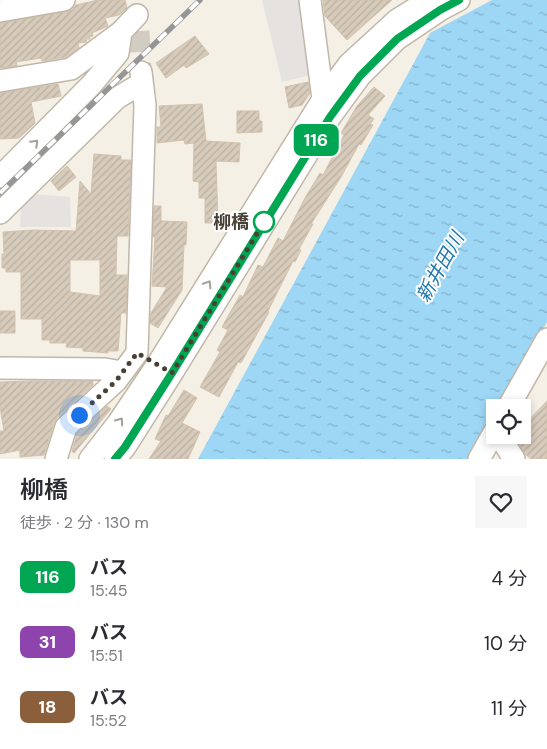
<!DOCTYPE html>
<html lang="ja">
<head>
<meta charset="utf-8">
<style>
	body { margin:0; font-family:"DM Sans","Noto Sans JP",sans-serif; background:#f7f7f7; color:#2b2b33; height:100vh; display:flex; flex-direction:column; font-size:19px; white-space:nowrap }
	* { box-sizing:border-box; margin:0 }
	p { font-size:16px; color:#7c7c81 }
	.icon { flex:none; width:28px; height:28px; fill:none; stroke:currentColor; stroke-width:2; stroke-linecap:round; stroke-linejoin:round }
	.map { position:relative; height:459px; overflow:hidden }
	.side { display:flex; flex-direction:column; background:#fff; flex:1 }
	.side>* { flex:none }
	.badge { padding:0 10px; border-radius:8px; font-size:18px; line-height:32px }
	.fabs { position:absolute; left:486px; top:399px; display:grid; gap:10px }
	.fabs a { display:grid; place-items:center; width:45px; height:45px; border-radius:0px; background:#fff; box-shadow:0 2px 8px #0003; font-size:25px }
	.you { position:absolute; width:25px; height:25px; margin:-12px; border:4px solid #fff; border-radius:50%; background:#1a73e8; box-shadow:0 0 0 8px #1a73e833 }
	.map>.badge { position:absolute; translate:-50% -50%; box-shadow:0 0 0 2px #fff }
	.round { display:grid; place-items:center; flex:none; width:52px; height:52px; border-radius:0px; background:#f7f7f7 }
	.overview { display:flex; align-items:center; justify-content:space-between; height:85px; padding:0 20px }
	h1 { font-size:24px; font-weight:600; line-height:38px }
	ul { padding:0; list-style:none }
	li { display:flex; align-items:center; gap:15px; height:65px; padding:0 20px }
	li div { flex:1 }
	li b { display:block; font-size:19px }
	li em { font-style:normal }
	li .badge { min-width:55px; font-weight:700; text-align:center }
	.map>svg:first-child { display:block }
	.parking { fill:#e5e2df }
	.water { fill:url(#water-ripples) }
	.pier { fill:#f5f0e6 }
	.building { fill:url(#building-hatch); stroke:#d3c2ad; fill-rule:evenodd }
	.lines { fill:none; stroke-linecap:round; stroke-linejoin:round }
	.minor-tunnel { stroke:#d2cdc3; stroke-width:21; stroke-dasharray:21 11; stroke-linecap:butt }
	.minor-casing { stroke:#c1b7a8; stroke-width:24 }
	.minor { stroke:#fff; stroke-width:21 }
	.rail-casing { stroke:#969696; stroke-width:5.5 }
	.rail { stroke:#fff; stroke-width:4; stroke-dasharray:11; stroke-linecap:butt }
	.oneway { stroke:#a4a09a }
	.line-casing { stroke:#fff; stroke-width:11 }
	.line { stroke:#00a651; stroke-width:8 }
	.walk { stroke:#484035; stroke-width:5; stroke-dasharray:0 9 }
	.stop-dot { fill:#fff; stroke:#00a651; stroke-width:2.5 }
	.labels { text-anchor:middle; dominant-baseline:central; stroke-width:4; stroke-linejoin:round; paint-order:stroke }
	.stop-label { font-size:18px; font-weight:bold; fill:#484035; stroke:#fff; text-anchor:end }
	.water-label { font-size:19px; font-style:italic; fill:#2279ad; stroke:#fff }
</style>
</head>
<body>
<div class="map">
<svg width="547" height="459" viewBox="0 0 547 459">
	<defs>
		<pattern id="water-ripples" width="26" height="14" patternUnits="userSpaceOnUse" patternTransform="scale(1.25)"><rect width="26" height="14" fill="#9ed7f6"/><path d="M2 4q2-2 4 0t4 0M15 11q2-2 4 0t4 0" fill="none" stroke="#83b0c8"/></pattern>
		<pattern id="building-hatch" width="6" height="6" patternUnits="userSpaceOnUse" patternTransform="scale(1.25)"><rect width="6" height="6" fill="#d7cbbb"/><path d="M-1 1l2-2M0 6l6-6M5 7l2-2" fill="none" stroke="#baafa1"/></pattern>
	</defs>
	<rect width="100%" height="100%" fill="#f5f0e6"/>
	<!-- parking -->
	<path class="parking" d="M 262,0 L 305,0 L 315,74 L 282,82 Z
		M 33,194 L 70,197 L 71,227 L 20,227 L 21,206 Z"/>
	<!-- water -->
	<path class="water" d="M 448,0 L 547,0 L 547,322 L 499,407 L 495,408 L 495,414 L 469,459 L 198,459 Z"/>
	<!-- pier -->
	<path class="pier" d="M 445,0 L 492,0 L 428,34 Z"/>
	<!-- building -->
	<path class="building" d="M 98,0 L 125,0 L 127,8 L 119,15 L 105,18 L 108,26 L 92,33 L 93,36 L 89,37 L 90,39 L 87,39 L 86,42 L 78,43 L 79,48 L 66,57 L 42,61 L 41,58 L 16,62 L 17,66 L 0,68 L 0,23 L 66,12 L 72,10 L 76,5 Z
		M 323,0 L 392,0 L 347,40 L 325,16 Z
		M 195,36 L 209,54 L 186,68 L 184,65 L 166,78 L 156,63 Z
		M 308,82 L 310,93 L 302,105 L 289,108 L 285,87 Z
		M 58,84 L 61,96 L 31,102 L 35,123 L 19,138 L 0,139 L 0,93 Z
		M 374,87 L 385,96 L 368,115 L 374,119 L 370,124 L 373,125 L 361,145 L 359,144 L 341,177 L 311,224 L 313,224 L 299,249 L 301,250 L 295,262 L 293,261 L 268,311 L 269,312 L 241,363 L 238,362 L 219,397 L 200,387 L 220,352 L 217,350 L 228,330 L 222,327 L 240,295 L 243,297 L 258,265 L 263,267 L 278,238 L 283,241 L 305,198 L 320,173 L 323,175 L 344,135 L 341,133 L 357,106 Z
		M 202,104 L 206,141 L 240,143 L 239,162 L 216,161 L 218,223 L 205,223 L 205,198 L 199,198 L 199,182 L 193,181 L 194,143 L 185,144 L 184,140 L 157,143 L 157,127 L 161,127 L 159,106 Z
		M 237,111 L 259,111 L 259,121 L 262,121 L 262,132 L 237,133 Z
		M 94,154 L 121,156 L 121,160 L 131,160 L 128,236 L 117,236 L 116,275 L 127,275 L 126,313 L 121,313 L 118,351 L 108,351 L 108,353 L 83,351 L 83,348 L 66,347 L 67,343 L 50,343 L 50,340 L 42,340 L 42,319 L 21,319 L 21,272 L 6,272 L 6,268 L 2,268 L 2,254 L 4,254 L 3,232 L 34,230 L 76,231 L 80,181 L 91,194 ZM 70,260 L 100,260 L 100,296 L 70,292 Z
		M 67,166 L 76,177 L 59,191 L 51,181 Z
		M 154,206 L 161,206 L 161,221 L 187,222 L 186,245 L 184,245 L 182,290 L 158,328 L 150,323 L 151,313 L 167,287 L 152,286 L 155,237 L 153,237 Z
		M 0,311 L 15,311 L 15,333 L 0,333 Z
		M 31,381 L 93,381 L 93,385 L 57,418 L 54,423 L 44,455 L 20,457 L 20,450 L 0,454 L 0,431 L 4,431 L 0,407 L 0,382 Z
		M 184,390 L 197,398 L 182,423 L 200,432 L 188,459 L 149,459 L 161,441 L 155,439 L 166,415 L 168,416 Z
		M 547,401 L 547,459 L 531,459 L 525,454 L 514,435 L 522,435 L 522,427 Z
		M 107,406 L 111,409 L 74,453 L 72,451 L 77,434 Z"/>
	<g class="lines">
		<!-- minor-tunnel -->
		<path class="minor-tunnel" d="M 139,31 L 141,72"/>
		<defs>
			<path id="minor" d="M 310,0 L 323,99
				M 0,11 L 64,0
				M 0,81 L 71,69 L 121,32 L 137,15
				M 0,177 L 92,84 L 118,53 L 121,32
				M 0,213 L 117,98 L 142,83
				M 0,368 L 105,369 L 122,372
				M 508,408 L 547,339
				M 499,435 L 514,459
				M 56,459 L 66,427 L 116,381 L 137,353 L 145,105 L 141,72
				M 90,459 L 118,423 L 157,365 L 323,99 L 349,64 L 397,20 L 429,0
				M 115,459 L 125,447 L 172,373 L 330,117 L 360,76 L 397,39 L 440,10 L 459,0
				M 479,459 L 495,431"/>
		</defs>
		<!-- minor casing -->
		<use href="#minor" class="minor-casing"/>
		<!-- minor -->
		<use href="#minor" class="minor"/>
		<defs>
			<path id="rail" d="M 0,193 L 200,0"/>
		</defs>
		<!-- rail casing -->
		<use href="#rail" class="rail-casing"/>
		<!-- rail -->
		<use href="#rail" class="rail"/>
	</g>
	<!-- one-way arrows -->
	<defs><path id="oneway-chevron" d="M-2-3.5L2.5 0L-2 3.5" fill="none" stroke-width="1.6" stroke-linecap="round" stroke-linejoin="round" transform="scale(1.25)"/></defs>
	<g class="oneway">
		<use href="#oneway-chevron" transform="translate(35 143) rotate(-45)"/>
		<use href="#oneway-chevron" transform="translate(208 284) rotate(-58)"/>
		<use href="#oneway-chevron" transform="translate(120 421) rotate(-55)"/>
	</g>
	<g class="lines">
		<defs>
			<path id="line" d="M 115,459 L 125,447 L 172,373 L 330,117 L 360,76 L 397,39 L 440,10 L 459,0"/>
		</defs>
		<!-- line casing -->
		<use href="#line" class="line-casing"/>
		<!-- line -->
		<use href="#line" class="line"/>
		<!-- walk -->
		<path class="walk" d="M 79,415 L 116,381 L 137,353 L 172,373 L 264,222"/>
	</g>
	<!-- markers -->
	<circle class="stop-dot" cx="264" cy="222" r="10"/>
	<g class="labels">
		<!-- stop labels -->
		<g class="stop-label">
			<text x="249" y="222">柳橋</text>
		</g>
		<!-- water labels -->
		<g class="water-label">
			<text transform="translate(440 267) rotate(-61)">新井田川</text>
		</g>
	</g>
</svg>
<div class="fabs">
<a><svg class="icon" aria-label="locate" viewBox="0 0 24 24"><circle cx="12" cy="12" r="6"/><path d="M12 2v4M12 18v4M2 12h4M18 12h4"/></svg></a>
</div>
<div class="you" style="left:79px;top:415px"></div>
<b class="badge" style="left:316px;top:140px;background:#00a651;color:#fff">116</b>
</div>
<section class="side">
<div class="overview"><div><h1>柳橋</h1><p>徒歩 · 2 分 · 130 m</p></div><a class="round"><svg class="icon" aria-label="heart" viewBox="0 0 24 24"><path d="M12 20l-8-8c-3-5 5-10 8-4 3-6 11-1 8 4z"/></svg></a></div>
<ul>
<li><span class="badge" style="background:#00a651;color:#fff">116</span><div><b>バス</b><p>15:45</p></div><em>4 分</em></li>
<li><span class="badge" style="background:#8e44ad;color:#fff">31</span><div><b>バス</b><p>15:51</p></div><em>10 分</em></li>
<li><span class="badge" style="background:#8b5e3c;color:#fff">18</span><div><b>バス</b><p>15:52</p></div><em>11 分</em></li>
</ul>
</section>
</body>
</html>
